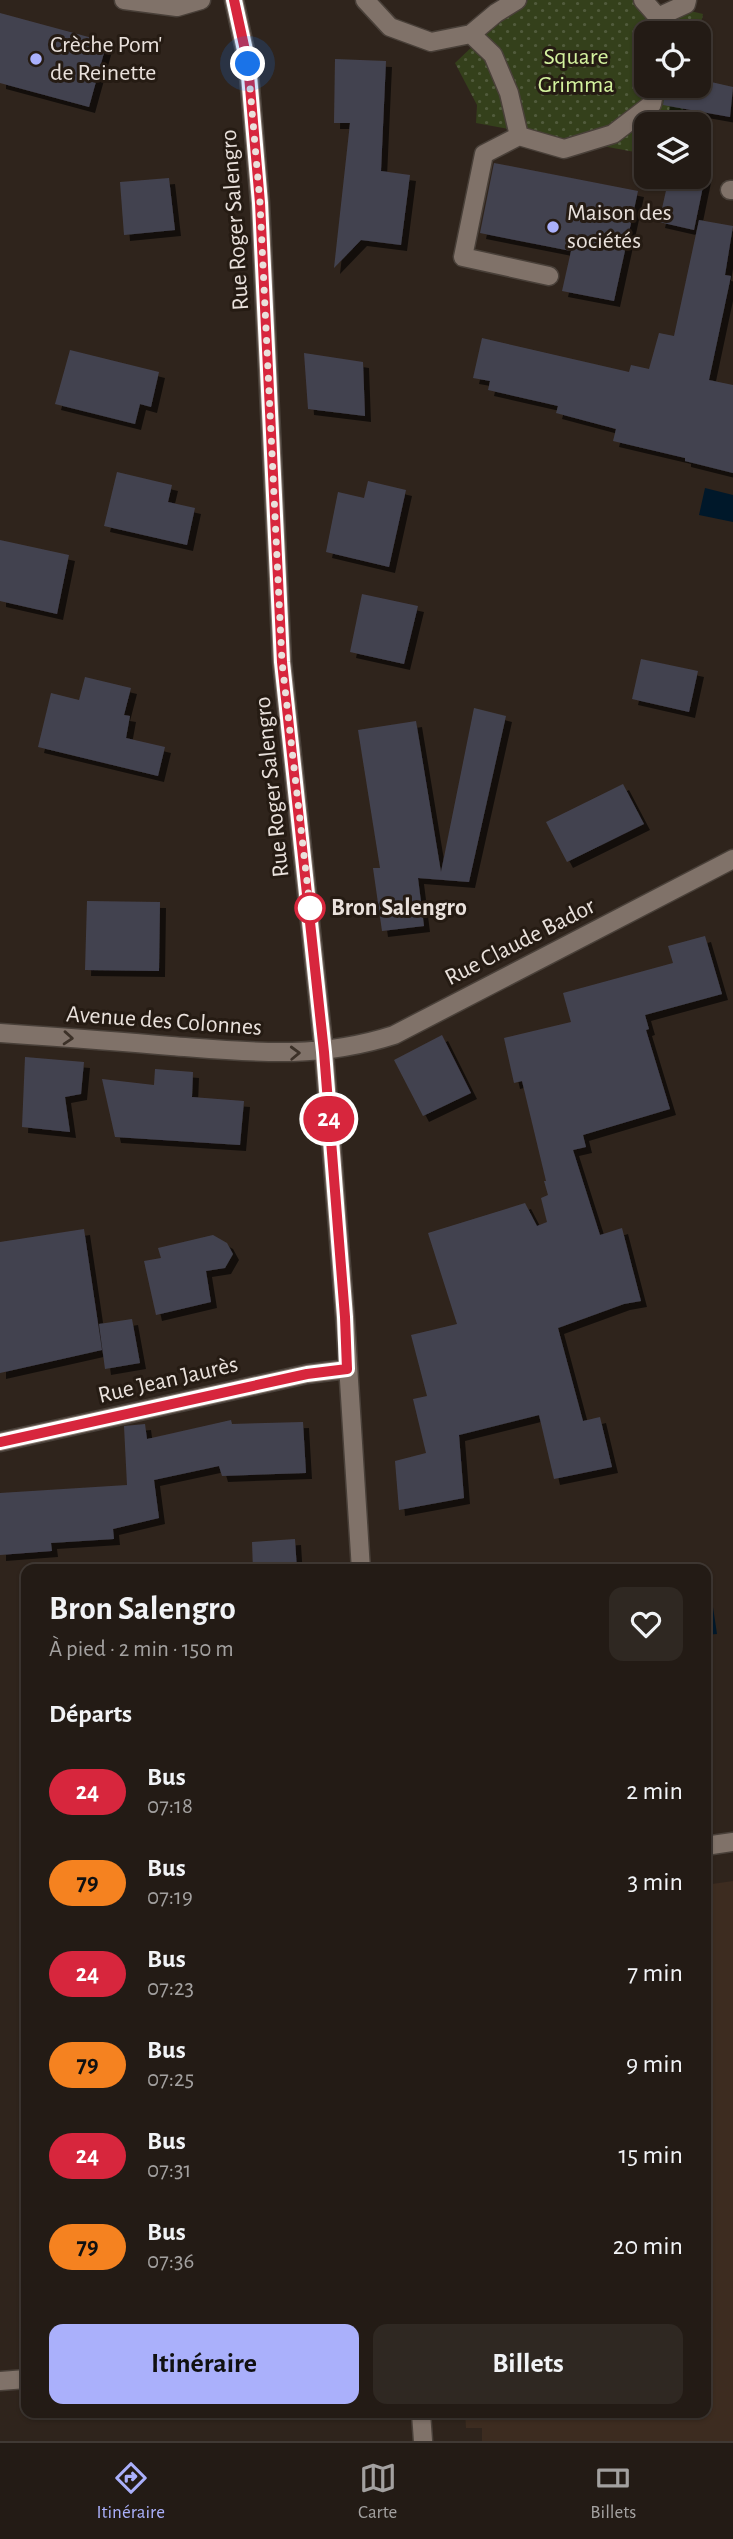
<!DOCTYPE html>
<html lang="fr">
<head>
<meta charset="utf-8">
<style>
	body { margin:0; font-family:"Alegreya Sans",sans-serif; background:#2f2822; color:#f1f3f6; height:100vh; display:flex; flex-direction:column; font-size:26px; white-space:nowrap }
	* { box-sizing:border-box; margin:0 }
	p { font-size:23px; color:#a3a1a0 }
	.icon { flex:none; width:38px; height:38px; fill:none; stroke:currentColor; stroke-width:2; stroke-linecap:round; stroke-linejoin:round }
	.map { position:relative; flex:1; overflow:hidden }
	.drawer { position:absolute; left:21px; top:1564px; width:690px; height:854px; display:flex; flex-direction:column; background:#231b15; border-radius:14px; box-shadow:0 2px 5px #0004,0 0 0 2px #403934 }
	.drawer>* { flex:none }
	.badge { padding:0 14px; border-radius:23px; font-size:24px; line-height:46px }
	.fabs { position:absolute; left:634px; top:21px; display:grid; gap:14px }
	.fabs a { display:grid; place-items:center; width:77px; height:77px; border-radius:14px; background:#231b15; box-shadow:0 2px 5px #0004,0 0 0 2px #403934; font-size:35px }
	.you { position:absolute; width:35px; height:35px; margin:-18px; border:5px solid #fff; border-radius:50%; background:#1a73e8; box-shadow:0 0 0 10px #1a73e833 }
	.map>.badge { position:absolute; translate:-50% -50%; box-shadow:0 0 0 4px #fff }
	h2 { padding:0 28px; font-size:26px; line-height:63px }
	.round { display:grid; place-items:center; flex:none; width:74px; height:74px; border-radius:14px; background:#2f2822 }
	.head { display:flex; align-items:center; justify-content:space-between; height:119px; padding:0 28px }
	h1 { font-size:33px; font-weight:600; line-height:52px }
	.cta { display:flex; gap:14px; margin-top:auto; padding:14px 28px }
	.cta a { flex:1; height:80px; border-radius:14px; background:#aab0fb; color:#111; font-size:28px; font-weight:600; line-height:80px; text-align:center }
	.cta a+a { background:#2f2822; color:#f1f3f6 }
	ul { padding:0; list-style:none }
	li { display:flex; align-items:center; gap:21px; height:91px; padding:0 28px }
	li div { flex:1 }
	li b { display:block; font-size:26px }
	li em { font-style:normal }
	li .badge { min-width:77px; font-weight:700; text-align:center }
	.tabs { display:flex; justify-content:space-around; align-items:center; height:98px; border-top:2px solid #403934; background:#231b15; font-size:19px; color:#a3a1a0 }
	.tabs a { display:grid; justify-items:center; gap:4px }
	.tabs .selected { color:#aab0fb }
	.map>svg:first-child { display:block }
	.built { fill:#3d2c20 }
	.garden { fill:url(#garden-dots) }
	.water { fill:#00182a }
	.building { fill:#43424f; filter:url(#shadow) }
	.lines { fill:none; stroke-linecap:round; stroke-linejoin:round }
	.minor-casing { stroke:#494039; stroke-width:21 }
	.minor { stroke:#807269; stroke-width:18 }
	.oneway { stroke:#3c3128 }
	.line-casing { stroke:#fff; stroke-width:16 }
	.line { stroke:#d7263d; stroke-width:10 }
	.walk { stroke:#e9e1dc; stroke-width:7; stroke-dasharray:0 12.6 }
	.poi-dot { fill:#aab0fb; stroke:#251b13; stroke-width:2.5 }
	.stop-dot { fill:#fff; stroke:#d7263d; stroke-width:3.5 }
	.labels { text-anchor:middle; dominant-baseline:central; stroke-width:6; stroke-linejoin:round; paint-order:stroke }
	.poi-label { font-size:24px; fill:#e9e1dc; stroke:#251b13; text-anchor:start }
	.park-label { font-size:24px; fill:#d3f19e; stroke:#251b13 }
	.street-label { font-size:24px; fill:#e9e1dc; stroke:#251b13 }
	.stop-label { font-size:24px; font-weight:bold; fill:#e9e1dc; stroke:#251b13; text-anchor:start }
</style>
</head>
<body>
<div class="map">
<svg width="733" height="2441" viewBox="0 0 733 2441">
	<defs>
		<pattern id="garden-dots" width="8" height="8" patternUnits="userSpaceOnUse" patternTransform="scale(1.75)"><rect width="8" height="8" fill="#34401b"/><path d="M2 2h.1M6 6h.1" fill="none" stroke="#515b3c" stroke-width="1.8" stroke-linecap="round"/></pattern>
		<filter id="shadow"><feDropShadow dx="6" dy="6" stdDeviation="0" flood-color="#0009"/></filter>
	</defs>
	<rect width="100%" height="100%" fill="#2f241c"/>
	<!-- built -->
	<path class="built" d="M 733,1881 L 733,2441 L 482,2441 L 482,2428 L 466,2428 L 465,2413 L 705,2413 L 705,1885 Z"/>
	<!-- garden -->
	<path class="garden" d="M 528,0 L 644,0 L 703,14 L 698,38 L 698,33 L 646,33 L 646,86 L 688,86 L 680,124 L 646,124 L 646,154 L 476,123 L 477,105 L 455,63 L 497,23 Z"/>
	<!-- water -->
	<path class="water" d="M 705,488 L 733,495 L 733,522 L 699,515 Z
		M 705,1584 L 710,1587 L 717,1634 L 705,1635 Z"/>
	<!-- building -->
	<path class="building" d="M 0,13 L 107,42 L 89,107 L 0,83 Z
		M 335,59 L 386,61 L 381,171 L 410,175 L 401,245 L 361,240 L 334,268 L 350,123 L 334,123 Z
		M 698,79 L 733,87 L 730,117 L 663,105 L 666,86 L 698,86 Z
		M 494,163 L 638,191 L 614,301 L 562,291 L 571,251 L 480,233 Z
		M 669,177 L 705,177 L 694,230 L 659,222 Z
		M 169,178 L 175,230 L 124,235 L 120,182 Z
		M 699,220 L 733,226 L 725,275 L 731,276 L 709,380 L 733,385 L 733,473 L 685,461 L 685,458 L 613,441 L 616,429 L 556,413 L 558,406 L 488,390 L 490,381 L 473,378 L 482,338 L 629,372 L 631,365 L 649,369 L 659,333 L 674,336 Z
		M 70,350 L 159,372 L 151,407 L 140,404 L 135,424 L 55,404 Z
		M 304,353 L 363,362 L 365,416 L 308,409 Z
		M 117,472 L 172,485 L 168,502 L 195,508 L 187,545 L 104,526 Z
		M 368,481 L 406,490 L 389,567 L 326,552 L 338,492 L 364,498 Z
		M 0,540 L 69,555 L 57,614 L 0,601 Z
		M 362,594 L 418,606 L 404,664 L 350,652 Z
		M 641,659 L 698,671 L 689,712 L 632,699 Z
		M 85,677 L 131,688 L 124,715 L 130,716 L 126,738 L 165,747 L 158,776 L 38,747 L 51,693 L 79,700 Z
		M 474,708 L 506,716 L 469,882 L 418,878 L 424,926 L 382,931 L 373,868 L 380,868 L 358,730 L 416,721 L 441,872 Z
		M 623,784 L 644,824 L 567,862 L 546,822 Z
		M 87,901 L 160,902 L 159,971 L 85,970 Z
		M 705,936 L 722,994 L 645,1015 L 649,1029 L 646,1030 L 670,1109 L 583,1135 L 586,1147 L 573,1150 L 600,1235 L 622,1228 L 641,1301 L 624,1304 L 558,1328 L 583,1421 L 600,1417 L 612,1467 L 554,1479 L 539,1415 L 459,1435 L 464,1498 L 399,1510 L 395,1461 L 426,1453 L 413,1399 L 427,1396 L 411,1335 L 457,1324 L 428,1233 L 525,1203 L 537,1226 L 547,1222 L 541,1198 L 548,1195 L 544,1181 L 546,1181 L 522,1081 L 514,1083 L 504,1038 L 571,1022 L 563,993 L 673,963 L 668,946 Z
		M 442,1035 L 471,1093 L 423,1116 L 394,1060 Z
		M 25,1057 L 84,1062 L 81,1094 L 65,1097 L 70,1132 L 22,1127 Z
		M 155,1069 L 193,1072 L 192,1097 L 244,1101 L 240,1145 L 115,1137 L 102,1079 L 154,1085 Z
		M 84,1229 L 102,1350 L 0,1373 L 0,1242 Z
		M 213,1235 L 227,1243 L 233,1254 L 225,1268 L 206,1271 L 211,1302 L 156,1315 L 144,1261 L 161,1258 L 158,1248 Z
		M 132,1319 L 140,1363 L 105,1369 L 99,1324 Z
		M 231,1420 L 232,1424 L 303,1422 L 306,1473 L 222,1476 L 219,1466 L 154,1480 L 159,1518 L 113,1529 L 114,1539 L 51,1543 L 52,1551 L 0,1555 L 0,1493 L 127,1485 L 124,1426 L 145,1424 L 147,1439 Z
		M 295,1539 L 297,1570 L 253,1570 L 252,1542 Z"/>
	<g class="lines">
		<defs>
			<path id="minor" d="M 124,0 L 177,7 L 201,0
				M 234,0 L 248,64 L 260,203 L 282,662 L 324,1052 L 345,1317 L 361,1570
				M 365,0 L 390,27 L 431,42 L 471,34 L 496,13 L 517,0
				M 643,0 L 658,17 L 661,33
				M 658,17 L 686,4 L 687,0
				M 471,34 L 493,55 L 509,93 L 519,136 L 564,149 L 613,134 L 652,104 L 655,86
				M 519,136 L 484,154 L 463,257 L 549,276
				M 730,190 L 733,190
				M 0,1033 C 57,1037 114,1041 171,1046 C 251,1052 316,1060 394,1035 L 733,859
				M 0,1442 L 307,1374 L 347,1369
				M 705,1846 L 733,1842
				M 0,2381 L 26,2379
				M 421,2413 L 423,2441"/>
		</defs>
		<!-- minor casing -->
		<use href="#minor" class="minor-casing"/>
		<!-- minor -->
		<use href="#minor" class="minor"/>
	</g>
	<!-- one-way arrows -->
	<defs><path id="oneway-chevron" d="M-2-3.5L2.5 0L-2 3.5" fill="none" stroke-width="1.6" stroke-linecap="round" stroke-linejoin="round" transform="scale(1.75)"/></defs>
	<g class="oneway">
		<use href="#oneway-chevron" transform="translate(68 1038) rotate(4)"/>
		<use href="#oneway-chevron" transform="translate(295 1053) rotate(-2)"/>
	</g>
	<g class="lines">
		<defs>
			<path id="line" d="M 0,1442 L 307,1374 L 347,1369 L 345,1317 L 324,1052 L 282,662 L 260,203 L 248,64 L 234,0"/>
		</defs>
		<!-- line casing -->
		<use href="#line" class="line-casing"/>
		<!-- line -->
		<use href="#line" class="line"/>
		<!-- walk -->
		<path class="walk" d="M 248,64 L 260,203 L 282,662 L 310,908"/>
	</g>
	<!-- markers -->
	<g class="poi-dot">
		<circle cx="36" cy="59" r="7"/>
		<circle cx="553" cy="227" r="7"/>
	</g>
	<circle class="stop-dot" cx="310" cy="908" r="14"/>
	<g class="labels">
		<!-- poi labels -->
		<g class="poi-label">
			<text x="50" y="45">Crèche Pom'<tspan x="50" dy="28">de Reinette</tspan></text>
			<text x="567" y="213">Maison des<tspan x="567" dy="28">sociétés</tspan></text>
		</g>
		<!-- park labels -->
		<g class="park-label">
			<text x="576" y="57">Square<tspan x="576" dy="28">Grimma</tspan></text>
		</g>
		<!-- street labels -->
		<g class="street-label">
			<text transform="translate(235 220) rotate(-94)">Rue Roger Salengro</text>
			<text transform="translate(272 787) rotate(-96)">Rue Roger Salengro</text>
			<text transform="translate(520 942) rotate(-27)">Rue Claude Bador</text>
			<text transform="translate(164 1021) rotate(4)">Avenue des Colonnes</text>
			<text transform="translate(168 1380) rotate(-13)">Rue Jean Jaurès</text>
		</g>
		<!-- stop labels -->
		<g class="stop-label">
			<text x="331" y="908">Bron Salengro</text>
		</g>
	</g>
</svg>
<div class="fabs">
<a><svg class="icon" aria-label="locate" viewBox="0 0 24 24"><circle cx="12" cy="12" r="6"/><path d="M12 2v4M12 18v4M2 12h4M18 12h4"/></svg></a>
<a><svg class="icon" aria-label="layers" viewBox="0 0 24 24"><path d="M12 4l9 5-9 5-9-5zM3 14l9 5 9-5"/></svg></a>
</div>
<div class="you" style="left:248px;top:64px"></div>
<b class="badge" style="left:329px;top:1119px;background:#d7263d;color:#fff">24</b>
<section class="drawer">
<div class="head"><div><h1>Bron Salengro</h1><p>À pied · 2 min · 150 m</p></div><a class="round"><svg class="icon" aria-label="heart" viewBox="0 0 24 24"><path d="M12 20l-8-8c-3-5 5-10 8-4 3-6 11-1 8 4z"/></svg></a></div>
<h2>Départs</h2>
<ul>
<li><span class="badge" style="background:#d7263d;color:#fff">24</span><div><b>Bus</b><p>07:18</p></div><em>2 min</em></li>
<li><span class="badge" style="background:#f58220;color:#111">79</span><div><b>Bus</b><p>07:19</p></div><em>3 min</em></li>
<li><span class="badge" style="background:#d7263d;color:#fff">24</span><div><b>Bus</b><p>07:23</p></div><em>7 min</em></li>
<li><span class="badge" style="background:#f58220;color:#111">79</span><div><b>Bus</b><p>07:25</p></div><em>9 min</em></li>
<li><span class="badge" style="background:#d7263d;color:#fff">24</span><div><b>Bus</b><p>07:31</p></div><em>15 min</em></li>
<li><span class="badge" style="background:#f58220;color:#111">79</span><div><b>Bus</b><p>07:36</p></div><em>20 min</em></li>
</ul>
<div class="cta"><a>Itinéraire</a><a>Billets</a></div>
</section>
</div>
<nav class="tabs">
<a class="selected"><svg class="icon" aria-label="directions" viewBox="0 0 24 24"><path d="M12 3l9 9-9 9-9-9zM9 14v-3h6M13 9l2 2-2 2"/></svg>Itinéraire</a>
<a><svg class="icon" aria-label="map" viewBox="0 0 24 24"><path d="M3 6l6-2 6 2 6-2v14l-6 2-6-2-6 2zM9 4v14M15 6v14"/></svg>Carte</a>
<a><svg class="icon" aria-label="tickets" viewBox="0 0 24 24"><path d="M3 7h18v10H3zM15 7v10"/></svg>Billets</a>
</nav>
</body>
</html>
